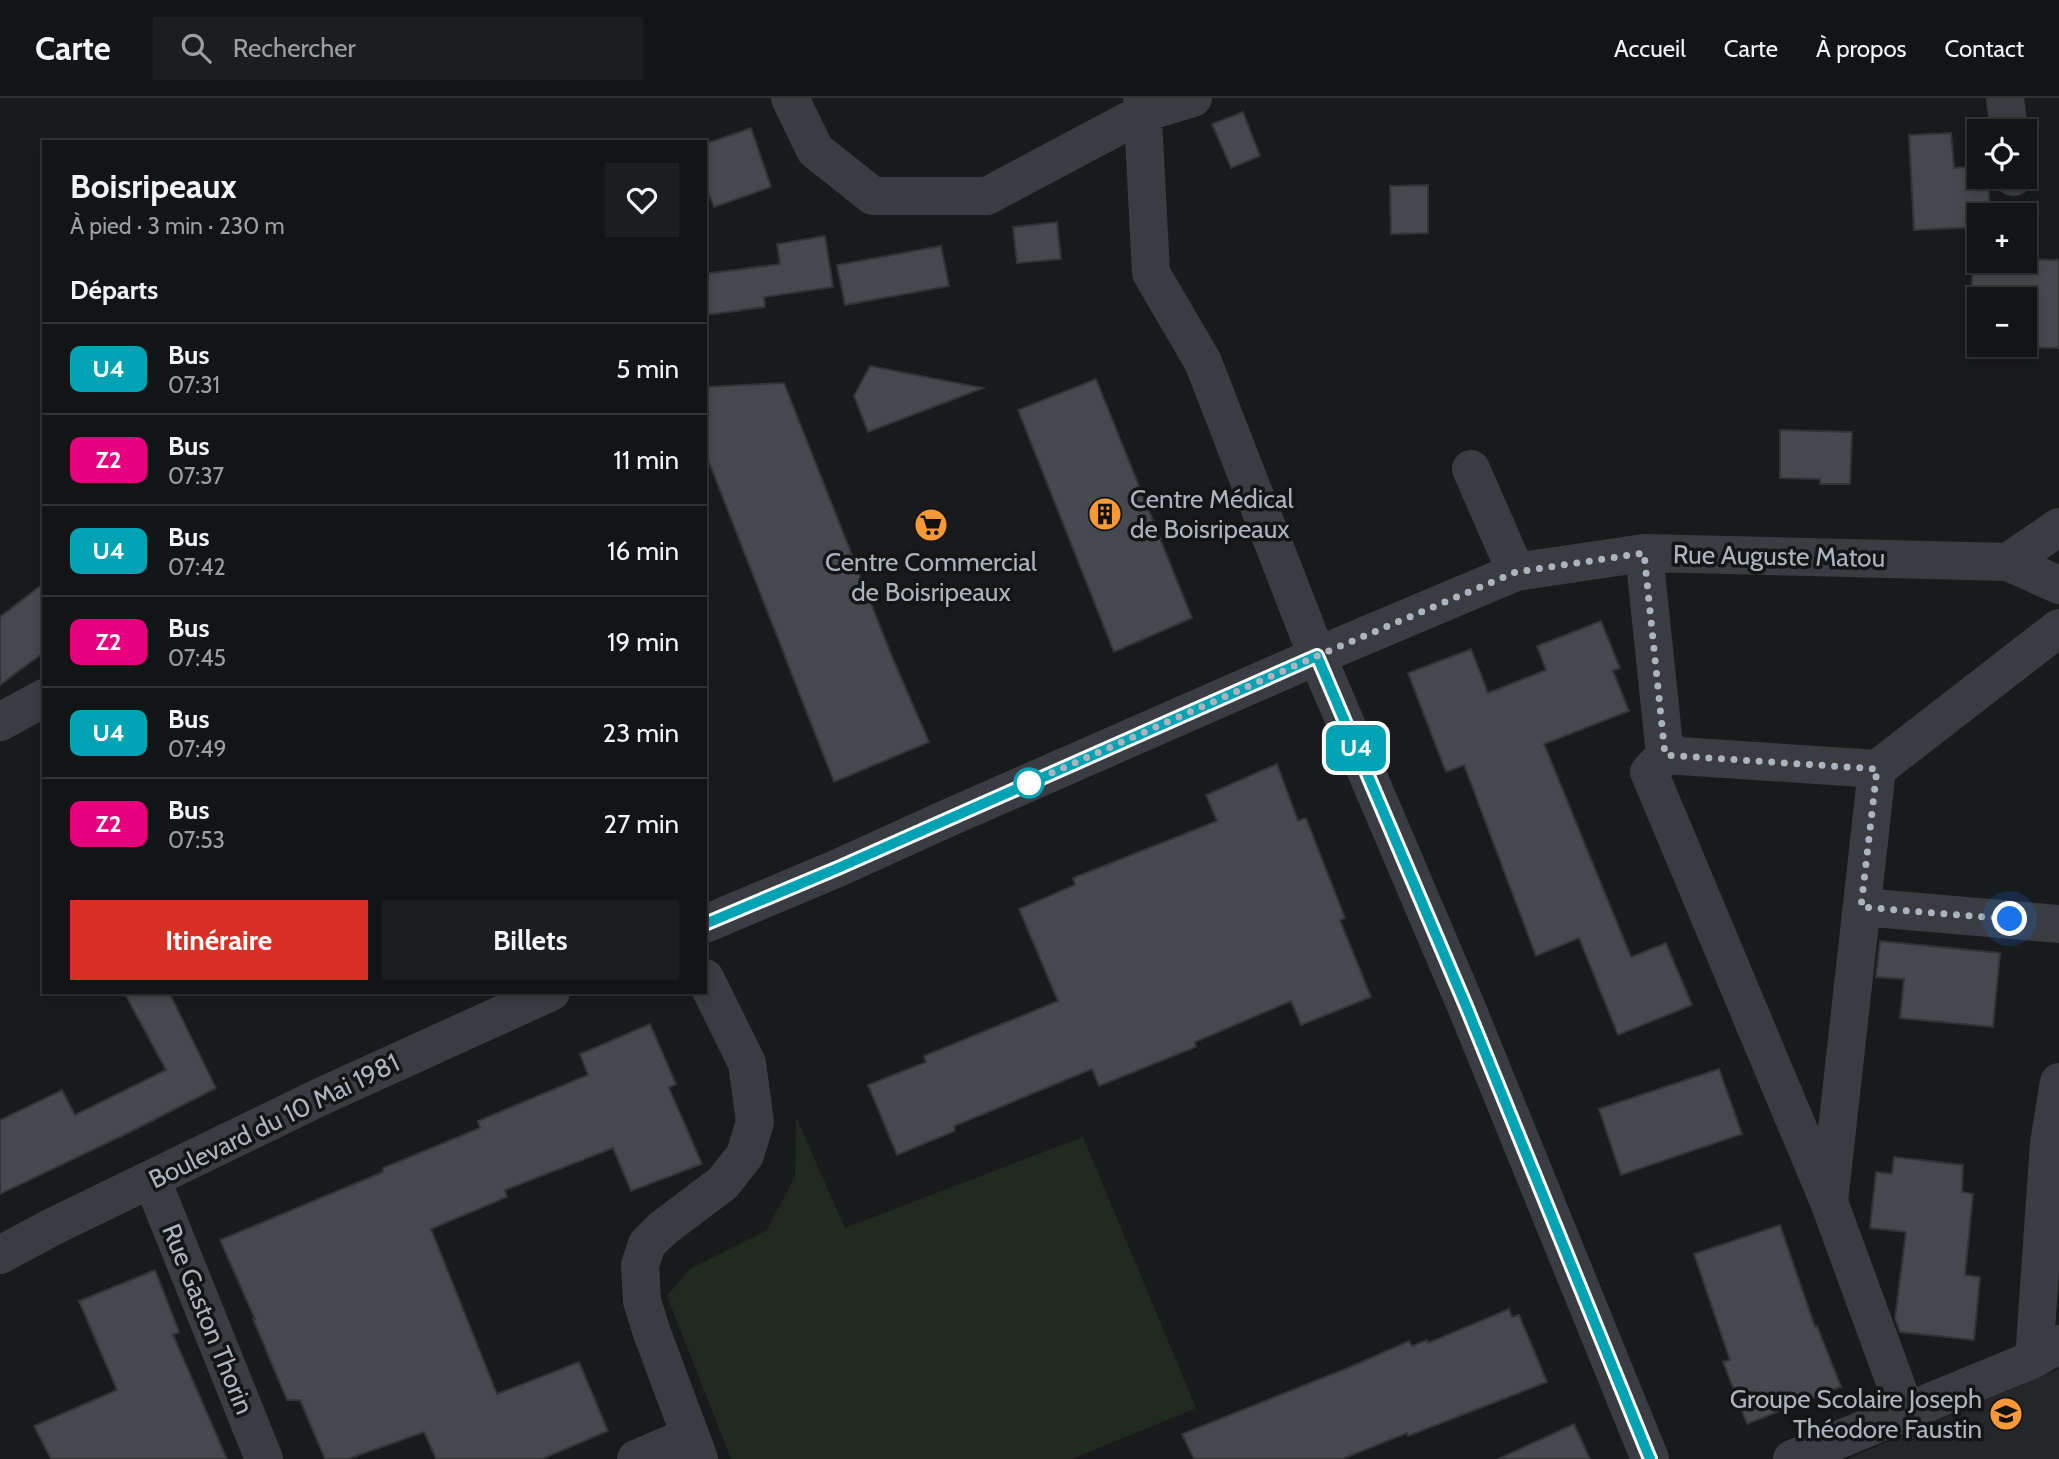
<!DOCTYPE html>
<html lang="fr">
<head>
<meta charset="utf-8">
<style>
	body { margin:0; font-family:Cabin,sans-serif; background:#1c1d1e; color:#f1f3f6; height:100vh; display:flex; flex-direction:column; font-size:26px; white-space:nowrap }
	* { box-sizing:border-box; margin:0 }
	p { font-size:23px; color:#9d9ea0 }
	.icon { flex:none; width:38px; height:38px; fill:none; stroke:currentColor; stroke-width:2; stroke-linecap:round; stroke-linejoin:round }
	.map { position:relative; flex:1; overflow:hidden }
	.sheet { position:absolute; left:42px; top:42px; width:665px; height:854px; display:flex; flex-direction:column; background:#131415; border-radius:0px; box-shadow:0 4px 10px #0003,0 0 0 2px #323334 }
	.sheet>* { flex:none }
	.badge { padding:0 14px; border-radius:10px; font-size:24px; line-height:46px }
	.tools { position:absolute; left:1967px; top:21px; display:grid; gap:14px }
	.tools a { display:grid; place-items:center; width:70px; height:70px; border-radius:0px; background:#131415; box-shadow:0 4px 10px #0003,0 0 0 2px #323334; font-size:35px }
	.you { position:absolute; width:35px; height:35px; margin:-18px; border:5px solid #fff; border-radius:50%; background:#1a73e8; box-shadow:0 0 0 10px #1a73e833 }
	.map>.badge { position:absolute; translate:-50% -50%; box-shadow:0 0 0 4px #fff }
	h2 { padding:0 28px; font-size:26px; line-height:63px }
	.round { display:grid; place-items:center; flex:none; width:74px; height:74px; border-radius:0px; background:#1c1d1e }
	.overview { display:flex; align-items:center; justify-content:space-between; height:119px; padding:0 28px }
	h1 { font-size:33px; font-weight:800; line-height:52px }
	.button { display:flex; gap:14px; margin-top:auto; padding:14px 28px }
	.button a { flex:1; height:80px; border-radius:0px; background:#d93025; color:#fff; font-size:28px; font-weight:800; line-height:80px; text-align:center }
	.button a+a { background:#1c1d1e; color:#f1f3f6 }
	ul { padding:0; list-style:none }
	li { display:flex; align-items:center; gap:21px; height:91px; padding:0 28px; border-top:2px solid #323334 }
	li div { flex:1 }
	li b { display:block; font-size:26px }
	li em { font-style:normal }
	li .badge { min-width:77px; font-weight:700; text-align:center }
	header { display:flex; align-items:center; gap:42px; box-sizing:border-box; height:98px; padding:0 35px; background:#131415; border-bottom:2px solid #323334 }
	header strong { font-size:33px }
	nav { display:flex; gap:38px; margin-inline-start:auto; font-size:24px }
	.search { width:490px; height:63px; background:#1c1d1e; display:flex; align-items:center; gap:18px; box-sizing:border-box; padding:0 24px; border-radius:0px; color:#9d9ea0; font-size:26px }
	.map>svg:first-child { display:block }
	.built { fill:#252629 }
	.green { fill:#212a21 }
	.building { fill:#45484c; stroke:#333438; stroke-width:2 }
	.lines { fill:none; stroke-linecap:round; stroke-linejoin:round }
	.minor { stroke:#3a3c41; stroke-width:38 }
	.line-casing { stroke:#fff; stroke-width:16 }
	.line { stroke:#00a3b4; stroke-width:10 }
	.walk { stroke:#abb3bc; stroke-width:7; stroke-dasharray:0 12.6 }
	.stop-dot { fill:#fff; stroke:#00a3b4; stroke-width:3.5 }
	.labels { text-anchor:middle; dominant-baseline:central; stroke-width:7; stroke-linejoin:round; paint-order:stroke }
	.poi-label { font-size:26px; fill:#abb3bc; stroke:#141517; text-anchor:start }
	.street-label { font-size:26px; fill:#abb3bc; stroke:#141517 }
</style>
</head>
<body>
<header>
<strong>Carte</strong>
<div class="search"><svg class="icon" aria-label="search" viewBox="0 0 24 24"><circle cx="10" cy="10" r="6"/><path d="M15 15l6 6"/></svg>Rechercher</div>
<nav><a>Accueil</a><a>Carte</a><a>À propos</a><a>Contact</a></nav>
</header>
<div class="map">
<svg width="2059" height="1361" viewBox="0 0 2059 1361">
	<rect width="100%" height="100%" fill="#191a1c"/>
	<!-- built -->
	<path class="built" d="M 2059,1271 L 2059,1361 L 1847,1361 Z"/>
	<!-- green -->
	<path class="green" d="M 796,1019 L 845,1130 L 1083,1039 L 1196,1310 L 1072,1361 L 731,1361 L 667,1198 L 690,1171 L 767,1132 L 795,1078 Z"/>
	<!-- building -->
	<path class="building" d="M 1243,14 L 1260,58 L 1231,70 L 1212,26 Z
		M 751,30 L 771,89 L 714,109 L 705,86 L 705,46 Z
		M 1951,35 L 1954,70 L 1979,68 L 1979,79 L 1988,79 L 1990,117 L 1979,117 L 1979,129 L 1914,132 L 1909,37 Z
		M 1428,87 L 1428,135 L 1391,136 L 1390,88 Z
		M 1057,124 L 1061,161 L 1017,165 L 1013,129 Z
		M 825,138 L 833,189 L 764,199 L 765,209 L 705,217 L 705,176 L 780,166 L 777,146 Z
		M 941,148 L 949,188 L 845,207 L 837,167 Z
		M 1973,159 L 1979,159 L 1979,163 L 2025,163 L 2025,161 L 2059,162 L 2059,250 L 1993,249 L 1993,247 L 2025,247 L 2025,201 L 1979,201 L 1979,230 L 1970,229 Z
		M 870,268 L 983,290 L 868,334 L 854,298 Z
		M 1096,281 L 1192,520 L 1114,554 L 1018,312 Z
		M 784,285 L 893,561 L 929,644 L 834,684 L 705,354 L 705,289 Z
		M 1780,332 L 1852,334 L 1850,386 L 1820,386 L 1820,381 L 1780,380 Z
		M 44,485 L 44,554 L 0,587 L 0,519 Z
		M 1601,523 L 1620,570 L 1613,573 L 1629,613 L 1544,646 L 1631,859 L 1666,845 L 1692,907 L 1618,937 L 1579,840 L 1536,858 L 1464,667 L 1446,674 L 1408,575 L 1471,551 L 1488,595 L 1546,572 L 1537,548 Z
		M 1277,666 L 1298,723 L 1306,720 L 1345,820 L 1340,822 L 1371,899 L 1301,927 L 1291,903 L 1195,944 L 1196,949 L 1099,988 L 1092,971 L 954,1028 L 955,1033 L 897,1057 L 868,987 L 926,964 L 924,958 L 1058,903 L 1019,811 L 1075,787 L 1073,780 L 1217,723 L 1206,697 Z
		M 1880,843 L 2000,855 L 1993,929 L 1900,920 L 1904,881 L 1876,879 Z
		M 124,894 L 169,894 L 216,990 L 132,1033 L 0,1096 L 0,1022 L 62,992 L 75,1017 L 166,972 Z
		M 650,926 L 676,986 L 669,990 L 702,1066 L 631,1093 L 613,1050 L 505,1092 L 507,1099 L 431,1131 L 497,1296 L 579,1264 L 608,1333 L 542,1361 L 436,1361 L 424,1334 L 348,1361 L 325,1361 L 300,1302 L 287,1302 L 253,1221 L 255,1221 L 220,1142 L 383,1074 L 383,1070 L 480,1030 L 478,1023 L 588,977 L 580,956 Z
		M 1719,971 L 1742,1036 L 1621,1077 L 1599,1011 Z
		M 1894,1059 L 1963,1067 L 1962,1094 L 1973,1096 L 1965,1177 L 1980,1179 L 1974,1242 L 1900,1234 L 1895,1220 L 1906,1134 L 1870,1130 L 1876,1074 L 1892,1076 Z
		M 1780,1127 L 1815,1229 L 1817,1228 L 1841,1289 L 1747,1326 L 1723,1264 L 1730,1262 L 1694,1156 Z
		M 155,1172 L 179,1234 L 173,1237 L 227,1361 L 51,1361 L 34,1328 L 117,1292 L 79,1203 Z
		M 1509,1211 L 1512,1219 L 1519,1217 L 1547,1284 L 1408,1338 L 1407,1335 L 1342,1361 L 1194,1361 L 1182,1336 L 1350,1269 L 1409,1243 L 1412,1248 L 1427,1242 L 1428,1245 Z
		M 1574,1326 L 1590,1361 L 1498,1361 Z"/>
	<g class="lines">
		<!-- minor -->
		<path class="minor" d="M 790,0 L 815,52 L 873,98 L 987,98 L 1143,15 L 1193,0
			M 1142,0 L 1151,175 L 1203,264 L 1317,558 L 1466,908 L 1650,1361
			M 2005,0 L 2009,33
			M 2013,79 L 2014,79
			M 1471,371 L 1516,474
			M 1644,455 L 1665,657
			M 2008,464 L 2059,429
			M 0,624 L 44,600
			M 1877,671 L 2059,530
			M 1862,809 L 2059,826
			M 705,826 L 838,770 L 948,720 L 1317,558 L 1516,474 L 1644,455 L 2008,464 L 2059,487
			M 152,1082 L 264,1361
			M 1829,1104 L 1877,671 L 1665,657 L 1649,674 L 1829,1104 L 1906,1314
			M 0,1157 L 52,1129 L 320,999 L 551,894
			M 2034,1261 L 2049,1045 L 2059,984
			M 636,1361 L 690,1338
			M 699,1361 L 652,1235 L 642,1203 L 640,1167 L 647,1146 L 662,1131 L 723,1085 L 745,1057 L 755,1024 L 747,965 L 705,880
			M 1792,1361 L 2034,1261 L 2059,1246"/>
	</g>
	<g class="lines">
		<defs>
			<path id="line" d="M 705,826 L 838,770 L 1317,558 L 1466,908 L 1650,1361"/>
		</defs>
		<!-- line casing -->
		<use href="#line" class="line-casing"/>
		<!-- line -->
		<use href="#line" class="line"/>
		<!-- walk -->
		<path class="walk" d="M 1029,685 L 1317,558 L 1516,474 L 1644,455 L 1665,657 L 1877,671 L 1861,809 L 2010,821"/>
	</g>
	<!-- icons -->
	<defs>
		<symbol id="building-disc" viewBox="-11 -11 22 22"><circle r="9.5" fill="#f79936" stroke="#141517"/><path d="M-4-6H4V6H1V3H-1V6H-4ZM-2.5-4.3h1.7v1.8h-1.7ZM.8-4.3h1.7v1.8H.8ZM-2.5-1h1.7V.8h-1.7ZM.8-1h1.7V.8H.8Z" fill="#111"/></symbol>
		<symbol id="supermarket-disc" viewBox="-11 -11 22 22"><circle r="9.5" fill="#f79936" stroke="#141517"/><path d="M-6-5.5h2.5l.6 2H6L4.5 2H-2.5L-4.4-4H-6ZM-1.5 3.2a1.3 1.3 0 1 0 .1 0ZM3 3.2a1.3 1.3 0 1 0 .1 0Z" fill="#111"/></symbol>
		<symbol id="school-disc" viewBox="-11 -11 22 22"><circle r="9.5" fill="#f79936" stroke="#141517"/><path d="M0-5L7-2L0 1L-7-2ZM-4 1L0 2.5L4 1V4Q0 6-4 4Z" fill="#111"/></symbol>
	</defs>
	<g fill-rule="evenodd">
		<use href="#building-disc" x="1086" y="397" width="38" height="38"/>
		<use href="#supermarket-disc" x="912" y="408" width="38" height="38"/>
		<use href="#school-disc" x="1987" y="1297" width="38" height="38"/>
	</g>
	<!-- markers -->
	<circle class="stop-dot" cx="1029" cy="685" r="14"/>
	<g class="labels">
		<!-- poi labels -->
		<g class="poi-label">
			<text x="1130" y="401">Centre Médical<tspan x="1130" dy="30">de Boisripeaux</tspan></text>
			<text x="931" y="464" text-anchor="middle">Centre Commercial<tspan x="931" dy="30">de Boisripeaux</tspan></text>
			<text x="1982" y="1301" text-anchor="end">Groupe Scolaire Joseph<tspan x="1982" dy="30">Théodore Faustin</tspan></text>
		</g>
		<!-- street labels -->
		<g class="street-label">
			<text transform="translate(1779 458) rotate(1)">Rue Auguste Matou</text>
			<text transform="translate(274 1023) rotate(-26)">Boulevard du 10 Mai 1981</text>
			<text transform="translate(208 1221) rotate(68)">Rue Gaston Thorin</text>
		</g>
	</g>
</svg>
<div class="tools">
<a><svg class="icon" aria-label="locate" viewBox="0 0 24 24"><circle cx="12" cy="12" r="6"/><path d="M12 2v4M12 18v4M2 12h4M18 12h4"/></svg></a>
<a>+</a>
<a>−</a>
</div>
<div class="you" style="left:2010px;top:821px"></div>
<b class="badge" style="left:1356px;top:650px;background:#00a3b4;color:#fff">U4</b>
<section class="sheet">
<div class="overview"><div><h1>Boisripeaux</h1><p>À pied · 3 min · 230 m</p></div><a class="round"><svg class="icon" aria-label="heart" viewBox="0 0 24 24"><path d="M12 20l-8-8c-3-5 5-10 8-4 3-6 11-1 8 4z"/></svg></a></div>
<h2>Départs</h2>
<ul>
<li><span class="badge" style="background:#00a3b4;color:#fff">U4</span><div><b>Bus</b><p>07:31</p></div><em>5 min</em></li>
<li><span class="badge" style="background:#e6007e;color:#fff">Z2</span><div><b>Bus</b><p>07:37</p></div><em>11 min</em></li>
<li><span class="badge" style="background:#00a3b4;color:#fff">U4</span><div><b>Bus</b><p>07:42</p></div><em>16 min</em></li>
<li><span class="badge" style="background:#e6007e;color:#fff">Z2</span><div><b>Bus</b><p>07:45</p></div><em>19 min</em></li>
<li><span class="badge" style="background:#00a3b4;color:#fff">U4</span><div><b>Bus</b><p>07:49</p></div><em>23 min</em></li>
<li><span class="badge" style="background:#e6007e;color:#fff">Z2</span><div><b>Bus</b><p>07:53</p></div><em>27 min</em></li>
</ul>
<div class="button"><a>Itinéraire</a><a>Billets</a></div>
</section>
</div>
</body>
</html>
